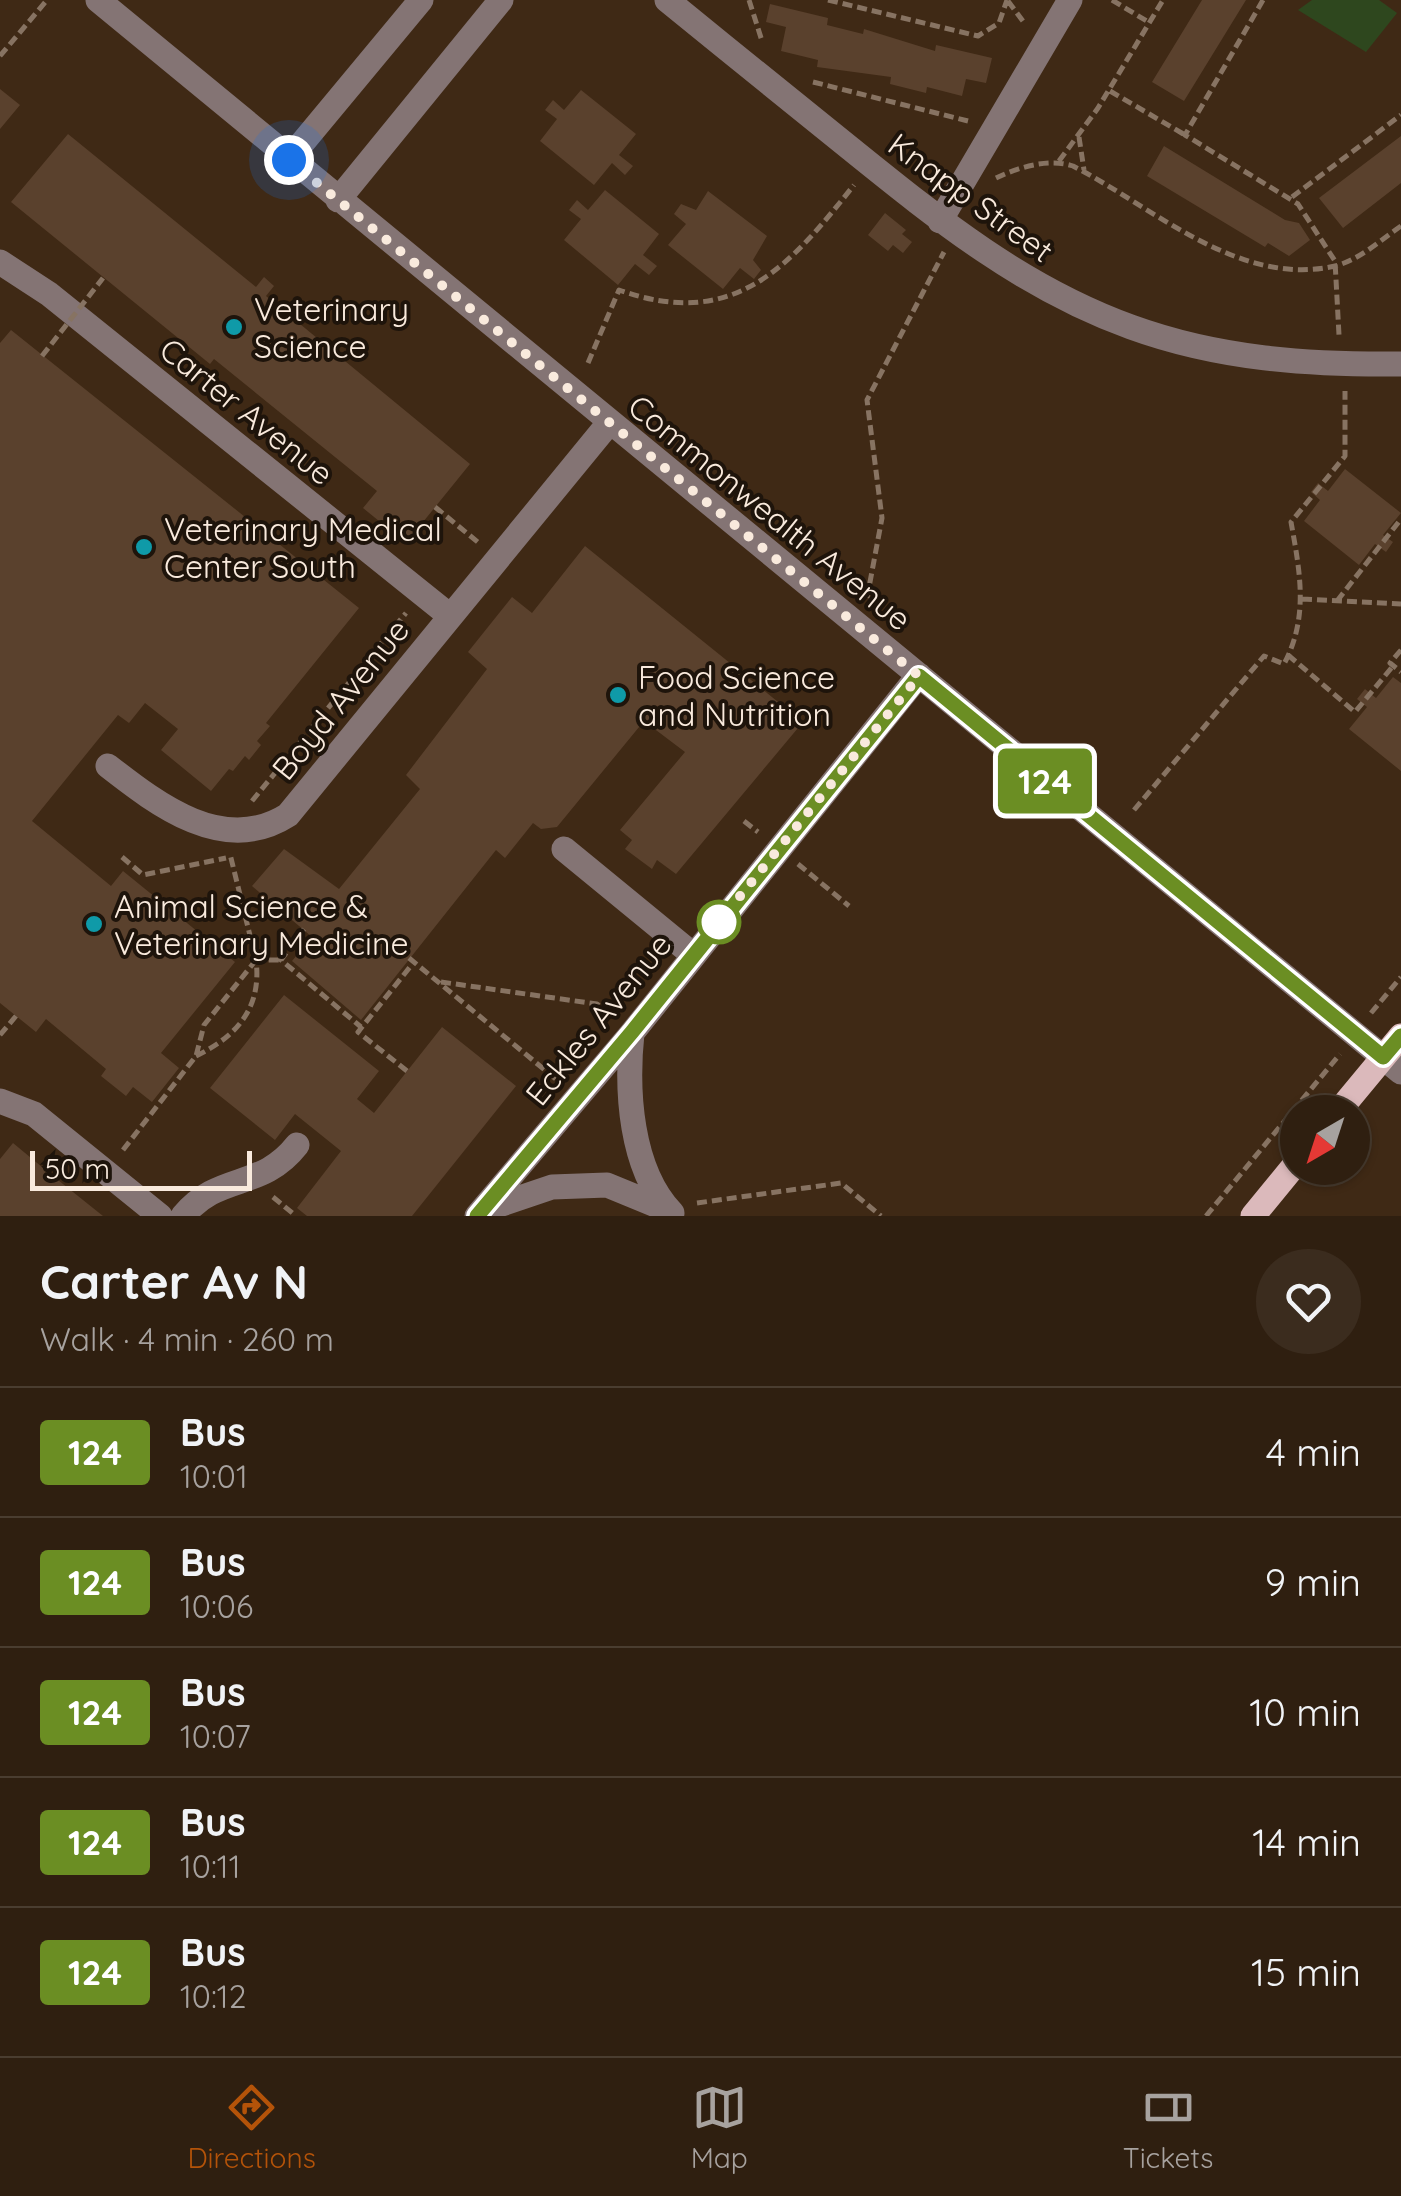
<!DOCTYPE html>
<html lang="en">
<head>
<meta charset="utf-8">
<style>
	body { margin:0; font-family:Quicksand,sans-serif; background:#3b2c1e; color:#f1f3f6; height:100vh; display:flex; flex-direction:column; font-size:38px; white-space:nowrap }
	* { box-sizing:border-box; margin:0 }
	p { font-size:32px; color:#a7a29f }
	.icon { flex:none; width:55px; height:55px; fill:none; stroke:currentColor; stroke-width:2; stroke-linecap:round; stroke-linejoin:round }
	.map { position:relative; height:1216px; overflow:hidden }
	.side { display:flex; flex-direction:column; background:#2f1f10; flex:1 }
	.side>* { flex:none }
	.badge { padding:0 20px; border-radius:8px; font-size:35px; line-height:65px }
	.needle { width:65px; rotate:219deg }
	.buttons { position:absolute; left:1280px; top:1095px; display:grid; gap:20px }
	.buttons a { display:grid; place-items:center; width:90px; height:90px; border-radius:50%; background:#2f1f10; box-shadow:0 2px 8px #0004,0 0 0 2px #4a3d30; font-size:50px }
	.scale { position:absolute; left:30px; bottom:25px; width:222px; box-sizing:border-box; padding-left:10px; border:5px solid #f9eadd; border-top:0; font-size:28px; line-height:35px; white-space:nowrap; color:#f9eadd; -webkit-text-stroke:8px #1e140b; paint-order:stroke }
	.you { position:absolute; width:50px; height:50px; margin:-25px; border:8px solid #fff; border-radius:50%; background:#1a73e8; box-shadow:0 0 0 15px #1a73e833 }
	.map>.badge { position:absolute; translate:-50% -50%; box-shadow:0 0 0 5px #fff }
	.round { display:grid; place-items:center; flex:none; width:105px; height:105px; border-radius:52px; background:#3b2c1e }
	.overview { display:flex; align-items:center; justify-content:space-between; height:170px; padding:0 40px }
	h1 { font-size:48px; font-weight:700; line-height:75px }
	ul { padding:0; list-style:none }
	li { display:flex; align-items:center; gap:30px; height:130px; padding:0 40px; border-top:2px solid #4a3d30 }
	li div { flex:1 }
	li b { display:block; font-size:38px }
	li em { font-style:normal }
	li .badge { min-width:110px; font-weight:700; text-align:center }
	.tabs { display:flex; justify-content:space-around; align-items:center; height:140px; border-top:2px solid #4a3d30; background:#2f1f10; font-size:28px; color:#a7a29f }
	.tabs a { display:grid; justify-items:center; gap:5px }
	.tabs .selected { color:#b45309 }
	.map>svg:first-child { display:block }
	.green { fill:#2e471e }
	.building { fill:#5a412d }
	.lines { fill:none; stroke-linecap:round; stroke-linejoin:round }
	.path { stroke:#877362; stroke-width:5; stroke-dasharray:10 5; stroke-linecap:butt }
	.minor { stroke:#847474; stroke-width:25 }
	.major { stroke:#dbb9bb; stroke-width:25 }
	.path-bridge { stroke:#877362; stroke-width:5; stroke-dasharray:10 5; stroke-linecap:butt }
	.line-casing { stroke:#fff; stroke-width:22 }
	.line { stroke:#6b8e23; stroke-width:15 }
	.walk { stroke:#f9eadd; stroke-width:10; stroke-dasharray:0 18 }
	.culture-dot { fill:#0f9aa8; stroke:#1e140b; stroke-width:4 }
	.stop-dot { fill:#fff; stroke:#6b8e23; stroke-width:5 }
	.labels { text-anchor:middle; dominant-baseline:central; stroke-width:8; stroke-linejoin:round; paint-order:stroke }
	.street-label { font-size:32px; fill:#f9eadd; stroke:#1e140b }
	.poi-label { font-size:32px; fill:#f9eadd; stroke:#1e140b; text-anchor:start }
</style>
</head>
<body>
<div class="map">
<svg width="1401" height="1216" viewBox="0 0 1401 1216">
	<rect width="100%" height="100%" fill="#3f2915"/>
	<!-- green -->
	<path class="green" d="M 1312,0 L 1379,0 L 1397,13 L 1366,52 L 1298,10 Z"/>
	<!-- building -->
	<path class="building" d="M 1202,0 L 1246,0 L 1184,101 L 1152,82 Z
		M 770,4 L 828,18 L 827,25 L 863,34 L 864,29 L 935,51 L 936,45 L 992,58 L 986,83 L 966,79 L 962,96 L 927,87 L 926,93 L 890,84 L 891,77 L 817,67 L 818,60 L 781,51 L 786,27 L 766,22 Z
		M 0,89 L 20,105 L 0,129 Z
		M 581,90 L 636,134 L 619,155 L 633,166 L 625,175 L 612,163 L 594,185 L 540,141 L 557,119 L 545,110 L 553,100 L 564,110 Z
		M 68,134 L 256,287 L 264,277 L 274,286 L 266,296 L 470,464 L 406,543 L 363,508 L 377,491 L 214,359 L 210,364 L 11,202 Z
		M 1401,136 L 1401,183 L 1343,228 L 1319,198 Z
		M 1164,146 L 1285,220 L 1299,223 L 1310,240 L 1289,256 L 1268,243 L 1265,247 L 1147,176 Z
		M 605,190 L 659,234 L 643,255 L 657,266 L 649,275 L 635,264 L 618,285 L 564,240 L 581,219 L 569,210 L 577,200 L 588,210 Z
		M 708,191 L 767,236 L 753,260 L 761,270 L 754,279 L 740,268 L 723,289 L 668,245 L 686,224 L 674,214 L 681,204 L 696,210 Z
		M 885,213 L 906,230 L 902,234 L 912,242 L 903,253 L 893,245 L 888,251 L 868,235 Z
		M 11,330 L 359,608 L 266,723 L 270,726 L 257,741 L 261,745 L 249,760 L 245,756 L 233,771 L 229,769 L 211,791 L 161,750 L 178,729 L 145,703 L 129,723 L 118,715 L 32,821 L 111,886 L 123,871 L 235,962 L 161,1053 L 179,1068 L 152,1102 L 133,1087 L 126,1096 L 101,1076 L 106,1069 L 46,1019 L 36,1032 L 0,1003 L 0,343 Z
		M 1345,469 L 1401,513 L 1383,535 L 1393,542 L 1386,552 L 1375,544 L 1359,565 L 1304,521 L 1320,500 L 1311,492 L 1318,483 L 1328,491 Z
		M 585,546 L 803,722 L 676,874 L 657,860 L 652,869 L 625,849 L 632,840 L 620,830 L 685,752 L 644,721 L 557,827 L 541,829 L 533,823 L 505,858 L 496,850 L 361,1020 L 292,961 L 312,937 L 252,886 L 284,849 L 339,889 L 420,789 L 406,775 L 487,669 L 468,652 L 512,597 L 532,613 Z
		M 1393,677 L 1401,683 L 1401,771 L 1349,729 L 1367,707 L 1357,699 L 1365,689 L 1376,698 Z
		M 284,995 L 379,1071 L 357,1099 L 374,1113 L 442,1027 L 516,1086 L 412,1216 L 307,1216 L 297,1208 L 341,1151 L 295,1114 L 275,1140 L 210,1088 Z
		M 13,1143 L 48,1172 L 103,1216 L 0,1216 L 0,1159 Z"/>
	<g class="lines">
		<!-- path -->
		<path class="path" d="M 749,0 L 762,41
			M 828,0 L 978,36 L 999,23 L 1007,0
			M 1112,0 L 1150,23
			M 1263,0 L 1185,135 L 1298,204 L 1335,261 L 1339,335
			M 1008,1 L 1025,24
			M 0,56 L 47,0
			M 813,82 L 968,121
			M 1110,91 L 1185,135
			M 1079,137 L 1084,170
			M 1059,161 L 1098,108 L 1163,0
			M 996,178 C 1019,167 1049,158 1073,166 C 1153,207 1239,288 1335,266 C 1359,260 1381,240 1401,226
			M 1292,197 L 1401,115
			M 588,363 L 619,290 C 734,331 789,267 854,185
			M 435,507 L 479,543
			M 867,598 L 882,518 L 867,400 L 944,252
			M 1302,599 L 1401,604
			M 1337,601 L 1401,519
			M 1401,650 L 1390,663 L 1401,672
			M 1288,655 L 1355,712 L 1393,666
			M 252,801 L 406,613
			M 1134,810 L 1264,656 L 1284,664 C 1309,617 1300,572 1291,522 L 1345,456 L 1345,391
			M 744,821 L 758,832
			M 122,857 L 143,875 L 226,858
			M 798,864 L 849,906
			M 304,929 L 281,960 L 361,1027
			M 409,958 L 557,1080
			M 441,982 L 597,1004 L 614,1017
			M 1371,1013 L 1401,977
			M 0,1035 L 16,1016
			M 196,1056 C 237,1036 262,1008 256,960 L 281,960
			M 407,1071 L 358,1032 L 414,962
			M 123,1150 L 196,1056 L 204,1025 L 256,960 L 230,854
			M 273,1197 L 296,1216
			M 697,1203 L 841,1183 L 881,1216
			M 1206,1216 L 1340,1054"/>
		<!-- minor -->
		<path class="minor" d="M 98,0 L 1401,1072
			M 667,0 C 728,50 789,99 851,149 C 939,220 1023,288 1131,327 C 1219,359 1309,365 1401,364
			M 289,159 L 421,0
			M 338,200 L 501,0
			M 940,221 L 1070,0
			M 0,262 L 49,294 L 450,616
			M 108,766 C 158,805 224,856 288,815 L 609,423
			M 564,849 L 692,954
			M 632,1033 C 626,1090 630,1169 672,1213
			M 0,1101 L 34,1114 L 160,1216
			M 487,1209 L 552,1187 L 607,1185 L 668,1210
			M 183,1216 C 219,1172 261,1191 297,1145
			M 477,1216 L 632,1033 L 919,675"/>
		<!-- major -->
		<path class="major" d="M 1338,1112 L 1401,1036
			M 1253,1216 L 1298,1161"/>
		<!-- path-bridge -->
		<path class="path-bridge" d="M 42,356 L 103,278"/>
	</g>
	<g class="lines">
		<defs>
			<path id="line" d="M 477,1216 L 632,1032 L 919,676 L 1383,1057 L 1401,1036"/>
		</defs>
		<!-- line casing -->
		<use href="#line" class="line-casing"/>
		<!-- line -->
		<use href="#line" class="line"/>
		<!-- walk -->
		<path class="walk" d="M 289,160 L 919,676 L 719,922"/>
	</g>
	<!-- markers -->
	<g class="culture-dot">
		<circle cx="234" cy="327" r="10"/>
		<circle cx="144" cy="547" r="10"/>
		<circle cx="618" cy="695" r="10"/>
		<circle cx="94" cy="924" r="10"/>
	</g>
	<circle class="stop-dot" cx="719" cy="922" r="20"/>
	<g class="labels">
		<!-- street labels -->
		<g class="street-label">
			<text transform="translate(971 197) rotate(36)">Knapp Street</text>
			<text transform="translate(247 411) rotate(39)">Carter Avenue</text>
			<text transform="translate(770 512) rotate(39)">Commonwealth Avenue</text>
			<text transform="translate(340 699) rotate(-51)">Boyd Avenue</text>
			<text transform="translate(598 1019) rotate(-51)">Eckles Avenue</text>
		</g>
		<!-- poi labels -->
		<g class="poi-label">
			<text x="254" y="309">Veterinary<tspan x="254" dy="37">Science</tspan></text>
			<text x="164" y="529">Veterinary Medical<tspan x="164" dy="37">Center South</tspan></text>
			<text x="638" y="677">Food Science<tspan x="638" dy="37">and Nutrition</tspan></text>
			<text x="114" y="906">Animal Science &amp;<tspan x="114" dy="37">Veterinary Medicine</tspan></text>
		</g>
	</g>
</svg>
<div class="buttons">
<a><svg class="needle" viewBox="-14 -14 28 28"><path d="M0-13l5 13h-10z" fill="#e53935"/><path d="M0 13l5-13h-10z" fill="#a7a29f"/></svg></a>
</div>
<div class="scale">50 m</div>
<div class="you" style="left:289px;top:160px"></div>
<b class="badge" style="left:1045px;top:781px;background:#6b8e23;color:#fff">124</b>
</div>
<section class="side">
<div class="overview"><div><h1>Carter Av N</h1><p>Walk · 4 min · 260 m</p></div><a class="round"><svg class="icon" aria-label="heart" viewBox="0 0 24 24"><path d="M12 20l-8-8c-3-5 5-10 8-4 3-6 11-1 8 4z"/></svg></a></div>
<ul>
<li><span class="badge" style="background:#6b8e23;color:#fff">124</span><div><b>Bus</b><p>10:01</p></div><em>4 min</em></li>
<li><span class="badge" style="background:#6b8e23;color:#fff">124</span><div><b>Bus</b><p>10:06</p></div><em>9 min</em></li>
<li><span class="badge" style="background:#6b8e23;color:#fff">124</span><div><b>Bus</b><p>10:07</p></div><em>10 min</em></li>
<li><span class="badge" style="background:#6b8e23;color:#fff">124</span><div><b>Bus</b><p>10:11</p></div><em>14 min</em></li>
<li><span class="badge" style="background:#6b8e23;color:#fff">124</span><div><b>Bus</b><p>10:12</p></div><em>15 min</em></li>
</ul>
</section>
<nav class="tabs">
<a class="selected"><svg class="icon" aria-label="directions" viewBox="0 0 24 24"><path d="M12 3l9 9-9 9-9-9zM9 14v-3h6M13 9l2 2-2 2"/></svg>Directions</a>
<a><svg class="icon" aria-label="map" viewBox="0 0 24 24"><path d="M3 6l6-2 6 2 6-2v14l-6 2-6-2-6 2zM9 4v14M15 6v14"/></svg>Map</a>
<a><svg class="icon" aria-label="tickets" viewBox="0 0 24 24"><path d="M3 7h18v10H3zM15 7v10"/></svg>Tickets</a>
</nav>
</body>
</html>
